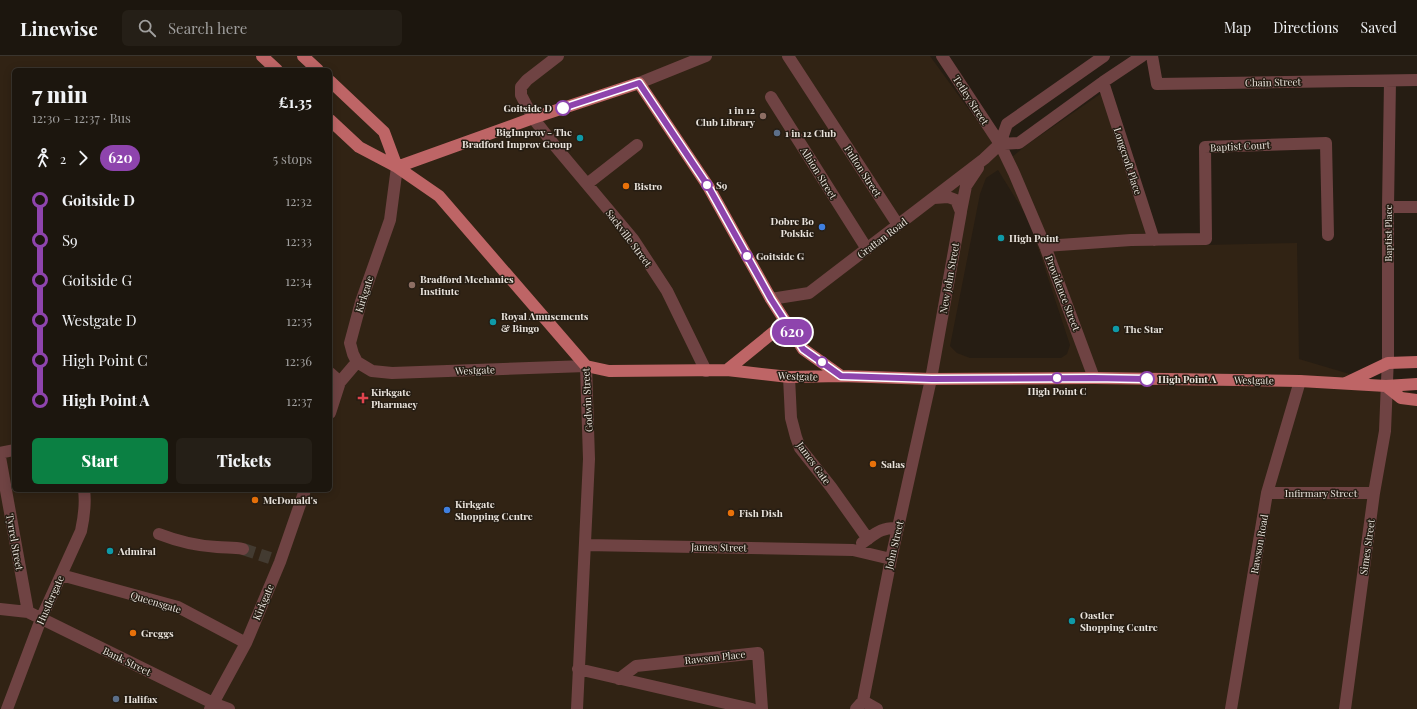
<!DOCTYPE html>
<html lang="en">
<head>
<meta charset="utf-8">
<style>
	body { margin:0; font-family:"Playfair Display",serif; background:#251f17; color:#f1f3f6; height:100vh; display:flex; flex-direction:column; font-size:15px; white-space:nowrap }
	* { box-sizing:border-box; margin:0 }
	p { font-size:13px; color:#a09f9e }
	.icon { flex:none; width:22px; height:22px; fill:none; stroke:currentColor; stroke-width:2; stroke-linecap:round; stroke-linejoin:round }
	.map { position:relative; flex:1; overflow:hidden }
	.details { position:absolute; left:12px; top:12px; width:320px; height:424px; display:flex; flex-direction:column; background:#1c160e; border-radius:6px; box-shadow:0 2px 10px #0003,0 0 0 1px #3a352e }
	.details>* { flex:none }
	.badge { padding:0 8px; border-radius:13px; font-size:14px; line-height:26px }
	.map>.badge { position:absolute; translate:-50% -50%; box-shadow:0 0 0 2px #fff }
	.legs { display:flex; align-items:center; gap:6px; height:44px; padding:0 20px; font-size:13px }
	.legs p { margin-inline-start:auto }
	.summary { display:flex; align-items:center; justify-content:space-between; height:68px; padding:0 20px }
	h1 { font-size:22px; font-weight:800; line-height:30px }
	.button { display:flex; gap:8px; margin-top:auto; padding:8px 20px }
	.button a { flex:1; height:46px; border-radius:6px; background:#0b8043; color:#fff; font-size:16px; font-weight:800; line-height:46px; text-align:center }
	.button a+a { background:#251f17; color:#f1f3f6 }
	ul { padding:0 20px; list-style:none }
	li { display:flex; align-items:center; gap:14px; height:40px; font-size:15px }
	li i { display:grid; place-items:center; width:6px; height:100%; margin:0 5px; background:currentColor }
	li i::after { content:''; width:10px; height:10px; margin:-5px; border:3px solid; border-radius:50%; background:#1c160e }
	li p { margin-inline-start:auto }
	li:first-child i { background:linear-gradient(#0000 50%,currentColor 0) }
	li:last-child i { background:linear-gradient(currentColor 50%,#0000 0) }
	header { display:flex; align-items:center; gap:24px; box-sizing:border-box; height:56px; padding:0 20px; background:#1c160e; border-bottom:1px solid #3a352e }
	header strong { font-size:19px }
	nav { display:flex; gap:22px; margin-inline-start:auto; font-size:14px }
	.search { width:280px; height:36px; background:#251f17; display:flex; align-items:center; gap:10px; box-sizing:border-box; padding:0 14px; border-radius:6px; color:#a09f9e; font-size:15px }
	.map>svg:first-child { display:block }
	.built { fill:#312314; fill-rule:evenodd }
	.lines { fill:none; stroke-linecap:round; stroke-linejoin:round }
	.minor-tunnel { stroke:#433b31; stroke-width:12; stroke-dasharray:12 6; stroke-linecap:butt }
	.minor { stroke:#6f4343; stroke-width:12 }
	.major { stroke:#be6566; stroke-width:12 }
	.line-1-casing { stroke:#fff; stroke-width:9 }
	.line-1 { stroke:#8e44ad; stroke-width:6 }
	.stop-1-dot { fill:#fff; stroke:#8e44ad; stroke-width:2 }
	.education-dot { fill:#8d6e63; stroke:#261d13; stroke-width:1.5 }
	.service-dot { fill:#5c6f8a; stroke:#261d13; stroke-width:1.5 }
	.culture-dot { fill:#0f9aa8; stroke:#261d13; stroke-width:1.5 }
	.food-dot { fill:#e8710a; stroke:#261d13; stroke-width:1.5 }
	.shop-dot { fill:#3f7fe0; stroke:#261d13; stroke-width:1.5 }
	.health-dot { fill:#e0444e; stroke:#261d13; stroke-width:1.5 }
	.labels { text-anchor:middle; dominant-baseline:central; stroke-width:3; stroke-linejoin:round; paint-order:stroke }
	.street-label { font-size:10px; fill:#e9e3dc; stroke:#261d13 }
	.stop-label { font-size:10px; font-weight:bold; fill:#e9e3dc; stroke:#261d13; text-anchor:start }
	.poi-label { font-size:10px; font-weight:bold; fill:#e9e3dc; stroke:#261d13; text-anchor:start }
</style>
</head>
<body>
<header>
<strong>Linewise</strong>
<div class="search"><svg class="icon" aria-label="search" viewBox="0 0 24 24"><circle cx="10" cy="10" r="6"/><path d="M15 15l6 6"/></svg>Search here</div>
<nav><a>Map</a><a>Directions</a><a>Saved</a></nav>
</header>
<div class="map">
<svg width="1417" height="653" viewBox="0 0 1417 653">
	<rect width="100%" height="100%" fill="#261d13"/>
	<!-- built -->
	<path class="built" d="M 0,0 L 930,0 L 988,80 L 1005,107 L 1025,90 L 1109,32 L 1158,190 L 1297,187 L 1299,303 L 1417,338 L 1417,653 L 0,653 ZM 14,14 L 330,14 L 330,434 L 14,434 ZM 998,114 L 1029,164 L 1070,289 L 1067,298 L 1061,302 L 970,302 L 957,297 L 950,290 L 980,138 L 986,122 Z"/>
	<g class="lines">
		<!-- minor-tunnel -->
		<path class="minor-tunnel" d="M 243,493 L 270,502"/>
		<!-- minor -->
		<path class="minor" d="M 558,0 L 527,24 L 521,31 L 521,39 L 533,62 L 555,90 L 633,183 L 667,235 L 706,315
			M 788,0 L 898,169
			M 942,0 L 1000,88 L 1014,117 L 1045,190 L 1094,322
			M 1152,0 L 1157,28 L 1417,24
			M 1103,26 L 1154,184
			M 639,27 L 706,0
			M 771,41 L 867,193
			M 1000,88 L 1019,87 L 1103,26 L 1142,0
			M 587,128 L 637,89
			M 1388,151 L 1417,151
			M 961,155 L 966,130 L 978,112
			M 1045,190 L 1131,184 L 1206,183 L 1205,91 L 1326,87 L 1328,179
			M 771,243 L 809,237 L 984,103 L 1000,88 L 1007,68 L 1104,0
			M 357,306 L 372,315 L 392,317 L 586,310 L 589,403 L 577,653
			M 357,306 L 353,298 L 350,287 L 361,246 L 390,164 L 397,111
			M 330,317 L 340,326
			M 789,321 L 791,362 L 796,381 L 800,392 L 831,431 L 868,483
			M 330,357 L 340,326 L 357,306
			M 0,397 L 14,394
			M 0,401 L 28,556 L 213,647 L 229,653
			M 1267,437 L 1374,437
			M 159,478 C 177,485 198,490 217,491 C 226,492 234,491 243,493
			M 862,487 C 875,478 881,471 898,472
			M 585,489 L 853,494 L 891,503
			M 61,519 L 178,551 L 246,587
			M 0,553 L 28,556
			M 578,613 L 752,653
			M 619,623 L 636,610 L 758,597 L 762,653
			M 863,645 L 877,653
			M 7,653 L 41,563 L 81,475 C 84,461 86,448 84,434
			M 210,653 L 246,587 L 280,506 L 305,434
			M 856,653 L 863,645 L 891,503 L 931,323 L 961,156 L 956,144 L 948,141 L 934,142
			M 1231,653 L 1267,437 L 1300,325
			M 1345,653 L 1374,437 L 1385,375 L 1388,301 L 1388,151 L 1390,25"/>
		<!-- major -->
		<path class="major" d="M 262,0 L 277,14
			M 303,0 L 318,14
			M 330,25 L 384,76 L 397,111
			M 330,64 L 359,91 L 397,111 L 439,140 L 586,310 L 609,315 L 727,314 L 789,321 L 841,320 L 931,323 L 1094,322 L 1300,325 L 1386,330 L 1417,328
			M 397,111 L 533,62 L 639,27 L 708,130 L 771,243 L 803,293 L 841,320
			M 727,314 L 786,266
			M 1346,327 L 1388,307 L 1417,306
			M 1386,330 L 1401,342 L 1417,344"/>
	</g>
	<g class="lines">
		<defs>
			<path id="line-1" d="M 563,52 L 639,27 L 708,130 L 771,243 L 803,293 L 841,320 L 932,323 L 1094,322 L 1147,323"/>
		</defs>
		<!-- line-1 casing -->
		<use href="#line-1" class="line-1-casing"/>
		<!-- line-1 -->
		<use href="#line-1" class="line-1"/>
	</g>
	<!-- markers -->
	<g class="stop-1-dot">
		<circle cx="563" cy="52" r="7"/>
		<circle cx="707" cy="129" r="5"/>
		<circle cx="747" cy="200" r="5"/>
		<circle cx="822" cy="306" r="5"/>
		<circle cx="1057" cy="322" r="5"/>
		<circle cx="1147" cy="323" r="7"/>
	</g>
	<g class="education-dot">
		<circle cx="763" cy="60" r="4"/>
		<circle cx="412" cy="229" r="4"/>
	</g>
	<g class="service-dot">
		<circle cx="777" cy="77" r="4"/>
		<circle cx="116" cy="643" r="4"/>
	</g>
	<g class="culture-dot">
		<circle cx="580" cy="82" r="4"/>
		<circle cx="1001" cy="182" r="4"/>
		<circle cx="493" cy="266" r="4"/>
		<circle cx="1116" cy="273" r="4"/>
		<circle cx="110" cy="495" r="4"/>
		<circle cx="1072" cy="565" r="4"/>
	</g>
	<g class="food-dot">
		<circle cx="626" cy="130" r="4"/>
		<circle cx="873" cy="408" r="4"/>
		<circle cx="255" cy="444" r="4"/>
		<circle cx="731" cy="457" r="4"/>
		<circle cx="133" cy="577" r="4"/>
	</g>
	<g class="shop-dot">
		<circle cx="822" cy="171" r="4"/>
		<circle cx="447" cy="454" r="4"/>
	</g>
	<path class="health-dot" d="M361 336h4v4h4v4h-4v4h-4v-4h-4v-4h4z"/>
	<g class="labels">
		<!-- street labels -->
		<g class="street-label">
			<text transform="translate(1273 26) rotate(-1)">Chain Street</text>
			<text transform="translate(971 44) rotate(57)">Tetley Street</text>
			<text transform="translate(1240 90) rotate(-3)">Baptist Court</text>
			<text transform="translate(1128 105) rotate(72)">Longcroft Place</text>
			<text transform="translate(863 115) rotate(57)">Fulton Street</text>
			<text transform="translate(819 117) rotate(58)">Albion Street</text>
			<text transform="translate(1388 177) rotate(-90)">Baptist Place</text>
			<text transform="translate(629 182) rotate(53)">Sackville Street</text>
			<text transform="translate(882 182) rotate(-37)">Grattan Road</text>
			<text transform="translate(949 222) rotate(-80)">New John Street</text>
			<text transform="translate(1063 237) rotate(69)">Providence Street</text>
			<text transform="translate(364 238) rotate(-72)">Kirkgate</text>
			<text transform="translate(475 314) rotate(-2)">Westgate</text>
			<text transform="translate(798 320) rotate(2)">Westgate</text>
			<text transform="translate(1254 324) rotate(1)">Westgate</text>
			<text transform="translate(587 344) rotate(-93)">Godwin Street</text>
			<text transform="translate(814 407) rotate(54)">James Gate</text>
			<text x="1321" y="437">Infirmary Street</text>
			<text transform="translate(15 486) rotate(80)">Tyrrel Street</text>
			<text transform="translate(1259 488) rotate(-80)">Rawson Road</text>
			<text transform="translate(894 489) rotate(-77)">John Street</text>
			<text transform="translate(719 491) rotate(1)">James Street</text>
			<text transform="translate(1367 491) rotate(-82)">Simes Street</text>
			<text transform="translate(50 544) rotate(-66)">Hustlergate</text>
			<text transform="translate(156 546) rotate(17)">Queensgate</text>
			<text transform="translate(263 546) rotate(-67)">Kirkgate</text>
			<text transform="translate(715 601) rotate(-6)">Rawson Place</text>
			<text transform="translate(127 605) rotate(26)">Bank Street</text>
		</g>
		<!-- stop labels -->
		<g class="stop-label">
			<text x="552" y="52" text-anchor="end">Goitside D</text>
			<text x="716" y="129">S9</text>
			<text x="756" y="200">Goitside G</text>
			<text x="1158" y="323">High Point A</text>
			<text x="1057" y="335" text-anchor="middle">High Point C</text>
		</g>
		<!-- poi labels -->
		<g class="poi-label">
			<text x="755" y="54" text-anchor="end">1 in 12<tspan x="755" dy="12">Club Library</tspan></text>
			<text x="572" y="76" text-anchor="end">BigImprov - The<tspan x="572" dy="12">Bradford Improv Group</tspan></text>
			<text x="785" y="77">1 in 12 Club</text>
			<text x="634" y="130">Bistro</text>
			<text x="814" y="165" text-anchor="end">Dobre Bo<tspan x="814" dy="12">Polskie</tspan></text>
			<text x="1009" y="182">High Point</text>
			<text x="420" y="223">Bradford Mechanics<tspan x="420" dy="12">Institute</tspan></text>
			<text x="501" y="260">Royal Amusements<tspan x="501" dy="12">&amp; Bingo</tspan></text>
			<text x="1124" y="273">The Star</text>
			<text x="371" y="336">Kirkgate<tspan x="371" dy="12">Pharmacy</tspan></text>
			<text x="881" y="408">Salas</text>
			<text x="263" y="444">McDonald's</text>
			<text x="455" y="448">Kirkgate<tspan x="455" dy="12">Shopping Centre</tspan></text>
			<text x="739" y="457">Fish Dish</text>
			<text x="118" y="495">Admiral</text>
			<text x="1080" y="559">Oastler<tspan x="1080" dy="12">Shopping Centre</tspan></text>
			<text x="141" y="577">Greggs</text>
			<text x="124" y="643">Halifax</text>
		</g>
	</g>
</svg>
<b class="badge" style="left:792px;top:276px;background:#8e44ad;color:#fff">620</b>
<section class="details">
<div class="summary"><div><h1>7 min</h1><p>12:30 – 12:37 · Bus</p></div><b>£1.35</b></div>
<div class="legs"><svg class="icon" aria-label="walk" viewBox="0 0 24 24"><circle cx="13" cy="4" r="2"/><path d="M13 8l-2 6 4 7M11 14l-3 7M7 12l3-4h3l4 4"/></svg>2<svg class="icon" aria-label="forward" viewBox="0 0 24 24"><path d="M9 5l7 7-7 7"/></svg><b class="badge" style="background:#8e44ad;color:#fff">620</b><p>5 stops</p></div>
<ul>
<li><i style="color:#8e44ad"></i><b>Goitside D</b><p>12:32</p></li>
<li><i style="color:#8e44ad"></i><span>S9</span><p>12:33</p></li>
<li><i style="color:#8e44ad"></i><span>Goitside G</span><p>12:34</p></li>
<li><i style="color:#8e44ad"></i><span>Westgate D</span><p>12:35</p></li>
<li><i style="color:#8e44ad"></i><span>High Point C</span><p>12:36</p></li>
<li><i style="color:#8e44ad"></i><b>High Point A</b><p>12:37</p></li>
</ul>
<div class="button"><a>Start</a><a>Tickets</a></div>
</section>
</div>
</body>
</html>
